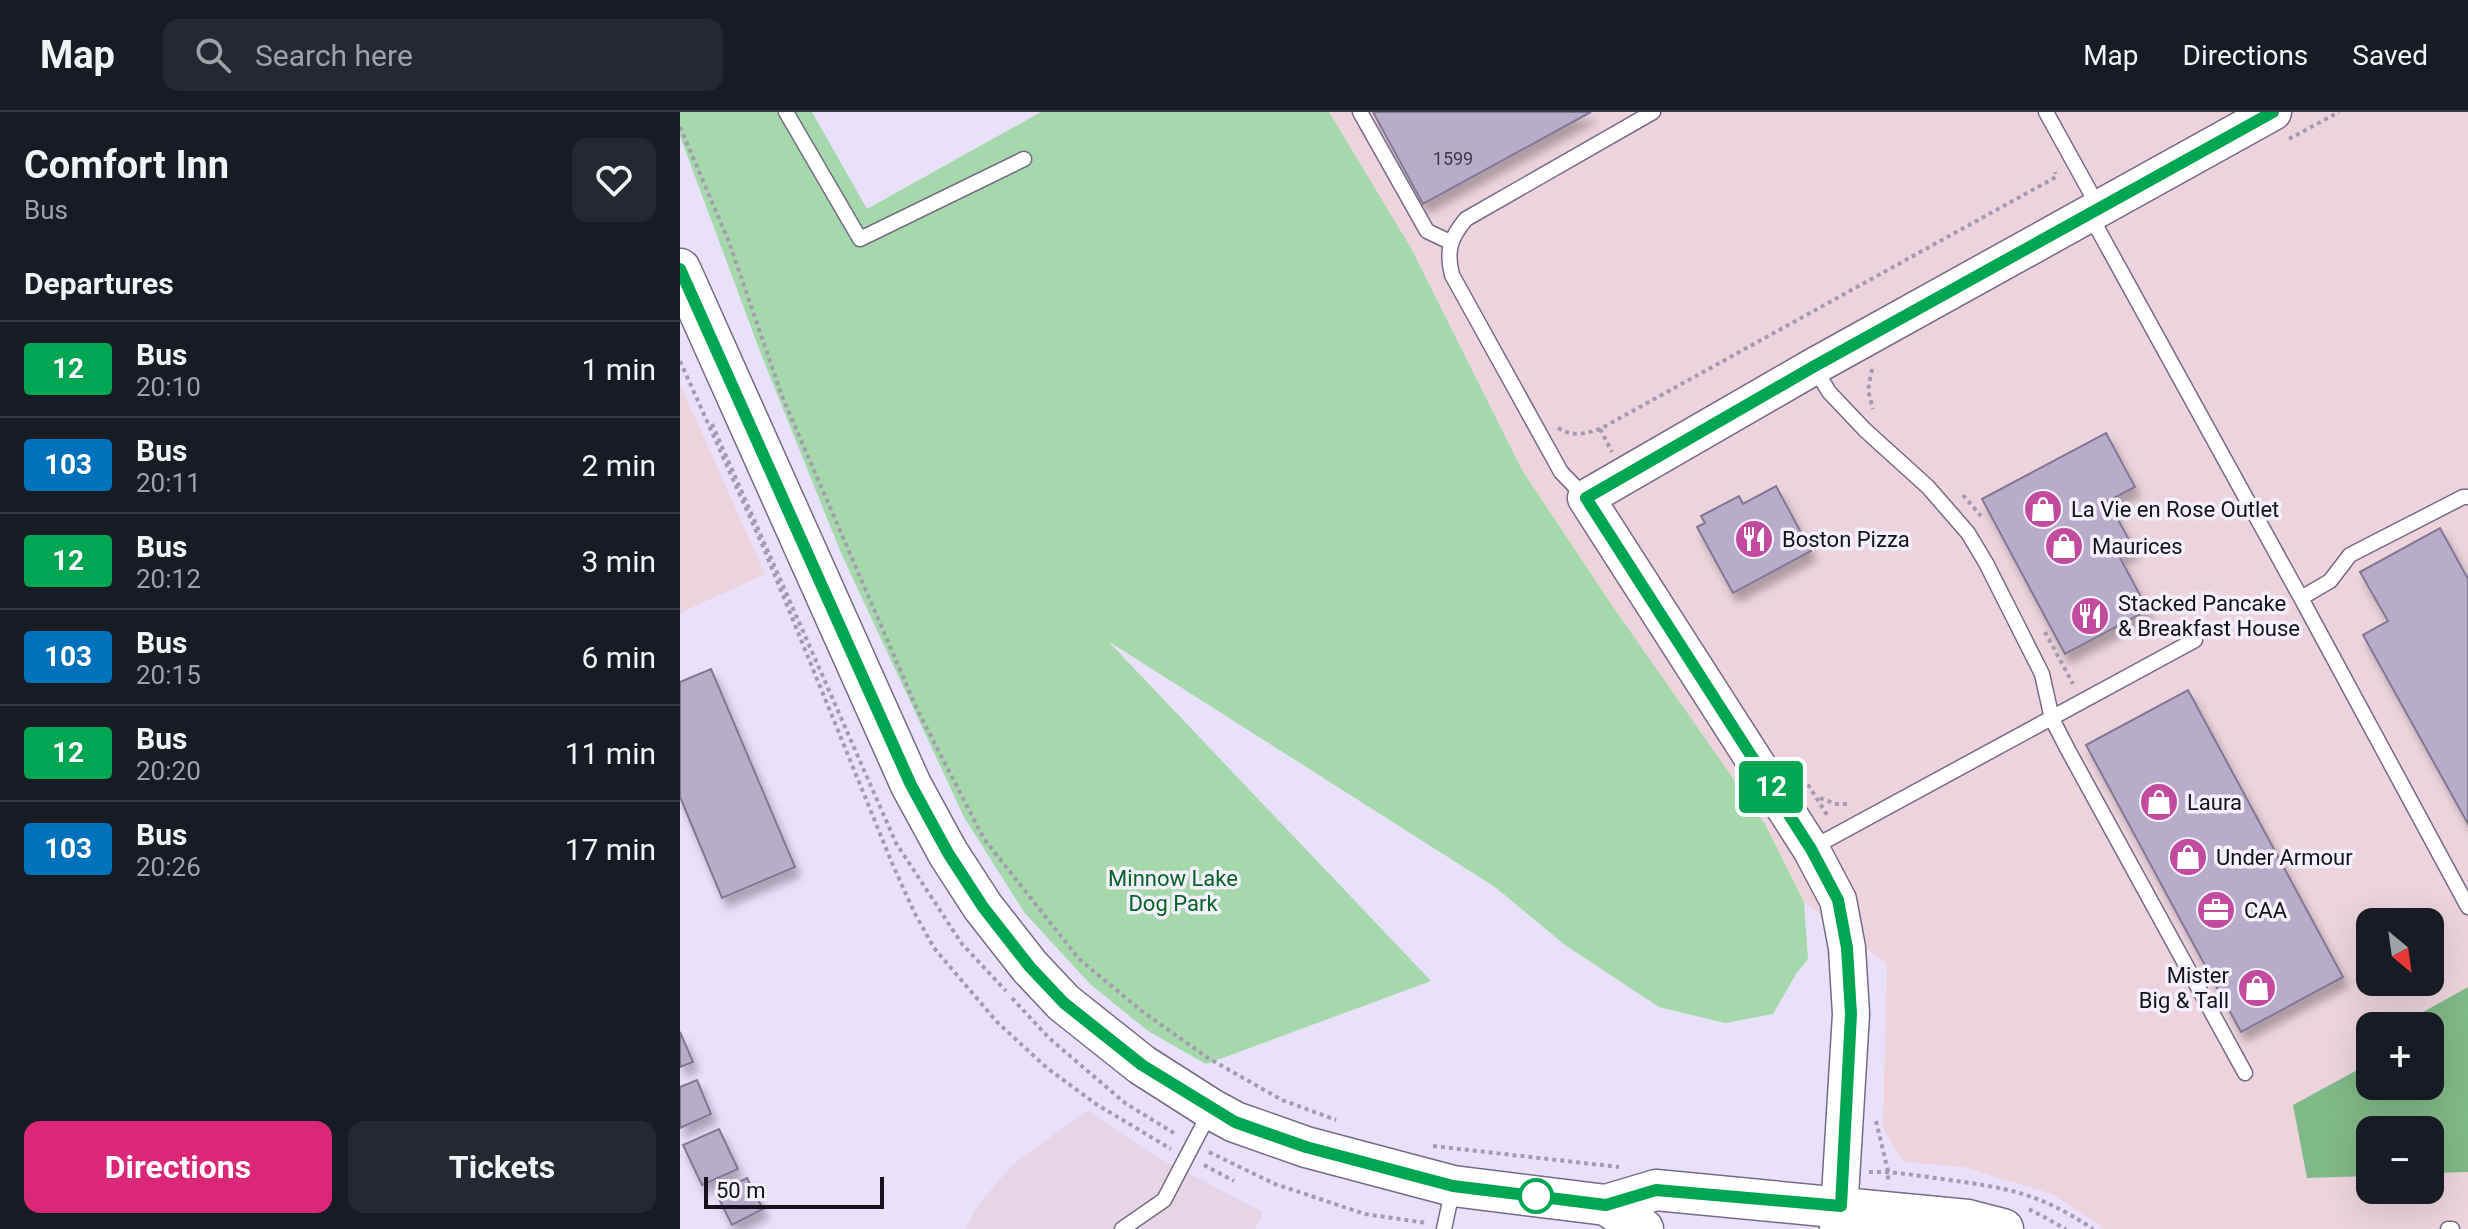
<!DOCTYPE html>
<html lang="en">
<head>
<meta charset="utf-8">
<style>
	body { margin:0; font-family:Roboto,sans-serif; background:#242831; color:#f1f3f6; height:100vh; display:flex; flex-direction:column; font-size:30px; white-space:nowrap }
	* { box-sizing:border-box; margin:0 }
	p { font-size:26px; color:#9ea1a6 }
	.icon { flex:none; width:44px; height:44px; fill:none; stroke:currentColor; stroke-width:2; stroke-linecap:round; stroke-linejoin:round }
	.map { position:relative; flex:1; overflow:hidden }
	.sheet { display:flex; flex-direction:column; background:#171b24; width:680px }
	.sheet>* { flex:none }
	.badge { padding:0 16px; border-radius:6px; font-size:28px; line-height:52px }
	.needle { width:52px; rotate:151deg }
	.fabs { position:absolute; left:1676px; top:796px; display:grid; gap:16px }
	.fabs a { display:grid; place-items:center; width:88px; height:88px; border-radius:16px; background:#171b24; box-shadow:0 8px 32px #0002; font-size:40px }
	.scale { position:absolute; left:24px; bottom:20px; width:180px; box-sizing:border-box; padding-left:8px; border:4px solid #16121d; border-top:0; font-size:22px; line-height:28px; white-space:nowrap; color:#16121d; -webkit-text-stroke:6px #f4f0fd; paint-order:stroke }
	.map>.badge { position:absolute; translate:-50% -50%; box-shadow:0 0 0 4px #fff }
	h2 { padding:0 24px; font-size:30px; line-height:72px }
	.round { display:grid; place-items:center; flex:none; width:84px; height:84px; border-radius:16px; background:#242831 }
	.summary { display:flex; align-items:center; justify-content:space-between; height:136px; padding:0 24px }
	h1 { font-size:38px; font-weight:700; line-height:60px }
	.button { display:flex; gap:16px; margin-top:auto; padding:16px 24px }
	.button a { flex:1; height:92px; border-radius:16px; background:#db2777; color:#fff; font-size:32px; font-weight:700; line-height:92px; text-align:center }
	.button a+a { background:#242831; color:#f1f3f6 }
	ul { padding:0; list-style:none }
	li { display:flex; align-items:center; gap:24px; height:96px; padding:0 24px; border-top:2px solid #363941 }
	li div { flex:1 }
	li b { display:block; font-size:30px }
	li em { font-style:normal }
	li .badge { min-width:88px; font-weight:700; text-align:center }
	header { display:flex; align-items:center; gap:48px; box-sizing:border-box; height:112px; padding:0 40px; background:#171b24; border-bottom:2px solid #363941 }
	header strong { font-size:38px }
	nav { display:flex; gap:44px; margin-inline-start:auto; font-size:28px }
	.search { width:560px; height:72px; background:#242831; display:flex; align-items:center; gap:20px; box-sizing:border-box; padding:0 28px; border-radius:16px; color:#9ea1a6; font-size:30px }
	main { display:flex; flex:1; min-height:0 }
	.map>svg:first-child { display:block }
	.commercial { fill:#edd4dc; fill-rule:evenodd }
	.industrial { fill:#e6d5e7 }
	.green { fill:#a5d8ab }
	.forest { fill:#7fb987 }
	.building { fill:#b7adcb; stroke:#827895; stroke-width:2; filter:url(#shadow) }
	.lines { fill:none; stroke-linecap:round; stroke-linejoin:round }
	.service-casing { stroke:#756b87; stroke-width:17 }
	.tertiary-casing { stroke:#756b87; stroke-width:39 }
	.secondary-casing { stroke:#756b87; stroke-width:43 }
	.path { stroke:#a39cb1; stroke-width:4; stroke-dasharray:4 4; stroke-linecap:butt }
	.service { stroke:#fff; stroke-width:14 }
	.tertiary { stroke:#fff; stroke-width:36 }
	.secondary { stroke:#fff; stroke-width:40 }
	.line-casing { stroke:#fff; stroke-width:18 }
	.line { stroke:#00a651; stroke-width:12 }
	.stop-dot { fill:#fff; stroke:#00a651; stroke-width:4 }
	.labels { text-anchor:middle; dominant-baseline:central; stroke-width:7; stroke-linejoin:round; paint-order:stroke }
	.number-label { font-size:18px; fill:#3e3948 }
	.poi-label { font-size:22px; fill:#16121d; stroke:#f4f0fd; text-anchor:start }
	.park-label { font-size:22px; fill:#046325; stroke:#f4f0fd }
</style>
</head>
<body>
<header>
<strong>Map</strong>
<div class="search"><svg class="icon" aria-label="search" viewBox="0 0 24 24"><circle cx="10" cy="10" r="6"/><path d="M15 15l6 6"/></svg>Search here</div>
<nav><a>Map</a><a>Directions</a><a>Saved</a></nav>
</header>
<main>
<section class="sheet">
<div class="summary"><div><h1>Comfort Inn</h1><p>Bus</p></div><a class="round"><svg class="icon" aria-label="heart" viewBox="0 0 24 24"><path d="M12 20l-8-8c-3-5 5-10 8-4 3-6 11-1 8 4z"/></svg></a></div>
<h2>Departures</h2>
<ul>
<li><span class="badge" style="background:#00a651;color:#fff">12</span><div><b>Bus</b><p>20:10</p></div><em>1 min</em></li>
<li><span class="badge" style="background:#0072bc;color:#fff">103</span><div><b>Bus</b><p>20:11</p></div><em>2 min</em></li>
<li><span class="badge" style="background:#00a651;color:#fff">12</span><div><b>Bus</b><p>20:12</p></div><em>3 min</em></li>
<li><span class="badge" style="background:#0072bc;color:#fff">103</span><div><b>Bus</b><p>20:15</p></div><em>6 min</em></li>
<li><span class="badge" style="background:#00a651;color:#fff">12</span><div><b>Bus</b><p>20:20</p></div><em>11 min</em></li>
<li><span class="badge" style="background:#0072bc;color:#fff">103</span><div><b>Bus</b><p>20:26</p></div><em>17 min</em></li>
</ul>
<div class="button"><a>Directions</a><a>Tickets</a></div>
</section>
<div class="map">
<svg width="1788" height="1117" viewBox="0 0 1788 1117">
	<defs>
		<filter id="shadow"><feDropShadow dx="5" dy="9" stdDeviation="4" flood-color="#0004"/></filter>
	</defs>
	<rect width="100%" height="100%" fill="#e9e0fa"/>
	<!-- commercial -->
	<path class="commercial" d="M 649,0 L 1788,0 L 1788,875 L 1718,914 L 1690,914 L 1690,951 L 1613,993 L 1627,1066 L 1690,1064 L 1690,1078 L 1750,1078 L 1750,1061 L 1788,1060 L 1788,1117 L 1425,1117 L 1372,1082 L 1284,1055 L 1223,1050 L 1203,1016 L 1207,852 L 1124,790 L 1085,712 L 931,492 L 842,358 L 731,136 ZM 1690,810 L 1750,810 L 1750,870 L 1690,870 Z
		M 0,272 L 85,462 L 0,501 Z"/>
	<!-- industrial -->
	<path class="industrial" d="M 408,998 L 470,1041 L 583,1100 L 575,1117 L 286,1117 L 295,1097 L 332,1053 Z"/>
	<!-- green -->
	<path class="green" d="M 0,0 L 132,0 L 187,97 L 361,0 L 649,0 L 731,136 L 842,358 L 931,492 L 1085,712 L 1124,790 L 1128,847 L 1116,862 L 1093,902 L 1045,911 L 979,895 L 885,833 L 815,775 L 428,529 L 751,869 L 526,952 L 468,919 L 410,872 L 344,800 L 284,705 L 161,441 L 81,242 L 0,24 Z"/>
	<!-- forest -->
	<path class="forest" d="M 1788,875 L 1788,1060 L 1750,1061 L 1750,1018 L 1690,1018 L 1690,1064 L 1627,1066 L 1613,993 L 1690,951 L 1690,974 L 1750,974 L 1750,914 L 1718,914 Z"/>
	<!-- building -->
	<path class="building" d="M 693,0 L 911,0 L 743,92 Z
		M 1426,321 L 1455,375 L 1428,389 L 1454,437 L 1439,444 L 1468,498 L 1385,542 L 1302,387 Z
		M 1096,374 L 1131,439 L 1053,481 L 1017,415 L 1025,411 L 1021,404 L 1059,384 L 1063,392 Z
		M 1760,416 L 1788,467 L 1788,712 L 1683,523 L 1708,509 L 1680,460 Z
		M 31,557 L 115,755 L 42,786 L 0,685 L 0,570 Z
		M 1508,578 L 1663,865 L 1561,920 L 1406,633 Z
		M 0,920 L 13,950 L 0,955 Z
		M 17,968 L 31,1002 L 0,1016 L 0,975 Z
		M 39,1017 L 58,1057 L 22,1073 L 3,1033 Z
		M 67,1066 L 83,1097 L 52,1113 L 36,1081 Z"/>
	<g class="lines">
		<defs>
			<path id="service" d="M 106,0 L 180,127 L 344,47
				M 680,0 L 747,119 L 770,130
				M 1366,0 L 1419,96
				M 1410,103 L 1621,486 L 1650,469 L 1670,443 L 1783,385 L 1788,385
				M 1134,255 L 1149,280 L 1185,318 L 1248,375 L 1288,421 L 1306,451 L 1362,562 L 1372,607 L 1388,638 L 1565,961
				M 906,386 L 881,360 L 772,163 C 766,139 770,126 786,107 L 973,0
				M 1621,486 L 1788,795
				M 1132,736 L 1515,528
				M 442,1117 L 484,1088 L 531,998
				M 764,1117 L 773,1075
				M 1768,1117 L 1772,1117"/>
			<path id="tertiary" d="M 1158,1117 L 1171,902 L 1167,836 L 1158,788 L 1131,737 L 906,386 L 1133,255 L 1593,0"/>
			<path id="secondary" d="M 0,157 L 231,673 L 268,741 L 303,795 L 350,855 L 384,891 L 462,953 L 531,997 L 555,1010 L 626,1035 L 773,1074 L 926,1093 L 976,1078 L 1288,1108 L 1323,1117
				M 926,1093 L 963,1117"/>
		</defs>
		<!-- service casing -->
		<use href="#service" class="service-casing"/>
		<!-- tertiary casing -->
		<use href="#tertiary" class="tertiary-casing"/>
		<!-- secondary casing -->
		<use href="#secondary" class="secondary-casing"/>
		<!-- path -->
		<path class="path" d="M 0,15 L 49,130 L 102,284 L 237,597 L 304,727 L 399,847 L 463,900 L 528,946 L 602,988 L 656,1008
			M 1609,27 L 1659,0
			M 0,249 L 82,432 L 212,751 L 234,800 L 254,836 L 317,910 L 367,956 L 416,992 L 491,1037
			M 1192,257 L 1188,278 L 1193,297
			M 32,312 L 216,731 L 282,832 L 326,879
			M 878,316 C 892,325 905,322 920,317 L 1376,65 L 1375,60
			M 920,317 L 932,340
			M 1283,383 L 1301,404
			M 1365,520 L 1393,572
			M 1115,652 L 1149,706
			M 1140,686 L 1156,692 L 1170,692
			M 332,886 L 369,926 L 445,991 L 497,1023
			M 1196,1009 L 1208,1059 L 1208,1070
			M 753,1034 L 939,1055
			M 529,1040 L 595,1072 L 685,1102 L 747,1111
			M 524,1053 L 554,1069
			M 1189,1060 C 1214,1059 1238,1064 1263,1067 C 1326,1076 1358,1080 1413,1117
			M 1349,1097 L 1386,1117"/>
		<!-- service -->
		<use href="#service" class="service"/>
		<!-- tertiary -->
		<use href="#tertiary" class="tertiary"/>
		<!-- secondary -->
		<use href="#secondary" class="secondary"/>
	</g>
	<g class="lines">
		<defs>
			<path id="line" d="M 0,157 L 231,673 L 268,741 L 303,795 L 350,855 L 384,891 L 462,953 L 555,1010 L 626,1035 L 773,1074 L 926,1093 L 976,1078 L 1161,1094 L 1171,902 L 1167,836 L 1158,788 L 1131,737 L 906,386 L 1133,255 L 1593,0"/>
		</defs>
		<!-- line casing -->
		<use href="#line" class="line-casing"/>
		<!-- line -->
		<use href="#line" class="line"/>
	</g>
	<!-- icons -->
	<defs>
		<symbol id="shop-disc" viewBox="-11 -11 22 22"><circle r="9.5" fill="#c24ba0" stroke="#f4f0fd"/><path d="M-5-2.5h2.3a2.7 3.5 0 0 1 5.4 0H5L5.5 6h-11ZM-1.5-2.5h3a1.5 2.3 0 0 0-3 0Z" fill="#fff"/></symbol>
		<symbol id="restaurant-disc" viewBox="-11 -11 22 22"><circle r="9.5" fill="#c24ba0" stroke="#f4f0fd"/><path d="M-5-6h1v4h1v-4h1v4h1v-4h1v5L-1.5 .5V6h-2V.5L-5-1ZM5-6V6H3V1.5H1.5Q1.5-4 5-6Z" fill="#fff"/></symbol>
		<symbol id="office-disc" viewBox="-11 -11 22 22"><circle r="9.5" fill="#c24ba0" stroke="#f4f0fd"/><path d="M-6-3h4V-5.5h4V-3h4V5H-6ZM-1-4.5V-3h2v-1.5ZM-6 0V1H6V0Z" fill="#fff"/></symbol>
	</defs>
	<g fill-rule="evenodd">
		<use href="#shop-disc" x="1341" y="375" width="44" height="44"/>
		<use href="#restaurant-disc" x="1052" y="405" width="44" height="44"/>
		<use href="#shop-disc" x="1362" y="412" width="44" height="44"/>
		<use href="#restaurant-disc" x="1388" y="482" width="44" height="44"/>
		<use href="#shop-disc" x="1457" y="668" width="44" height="44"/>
		<use href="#shop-disc" x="1486" y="723" width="44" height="44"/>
		<use href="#office-disc" x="1514" y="776" width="44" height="44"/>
		<use href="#shop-disc" x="1555" y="854" width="44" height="44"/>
	</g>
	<!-- markers -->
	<circle class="stop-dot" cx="856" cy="1084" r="16"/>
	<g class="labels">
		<!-- number labels -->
		<g class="number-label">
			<text x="773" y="46">1599</text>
		</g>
		<!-- poi labels -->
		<g class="poi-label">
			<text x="1391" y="397">La Vie en Rose Outlet</text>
			<text x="1102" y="427">Boston Pizza</text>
			<text x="1412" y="434">Maurices</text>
			<text x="1438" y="491">Stacked Pancake<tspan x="1438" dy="25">&amp; Breakfast House</tspan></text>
			<text x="1507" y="690">Laura</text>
			<text x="1536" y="745">Under Armour</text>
			<text x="1564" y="798">CAA</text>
			<text x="1549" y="863" text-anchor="end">Mister<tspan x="1549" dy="25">Big &amp; Tall</tspan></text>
		</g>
		<!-- park labels -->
		<g class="park-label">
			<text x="493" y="766">Minnow Lake<tspan x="493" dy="25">Dog Park</tspan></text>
		</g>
	</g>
</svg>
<div class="fabs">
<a><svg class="needle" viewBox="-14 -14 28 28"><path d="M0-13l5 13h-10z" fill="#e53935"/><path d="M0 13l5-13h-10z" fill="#9ea1a6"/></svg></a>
<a>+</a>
<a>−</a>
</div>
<div class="scale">50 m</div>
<b class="badge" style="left:1091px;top:675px;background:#00a651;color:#fff">12</b>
</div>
</main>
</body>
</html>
